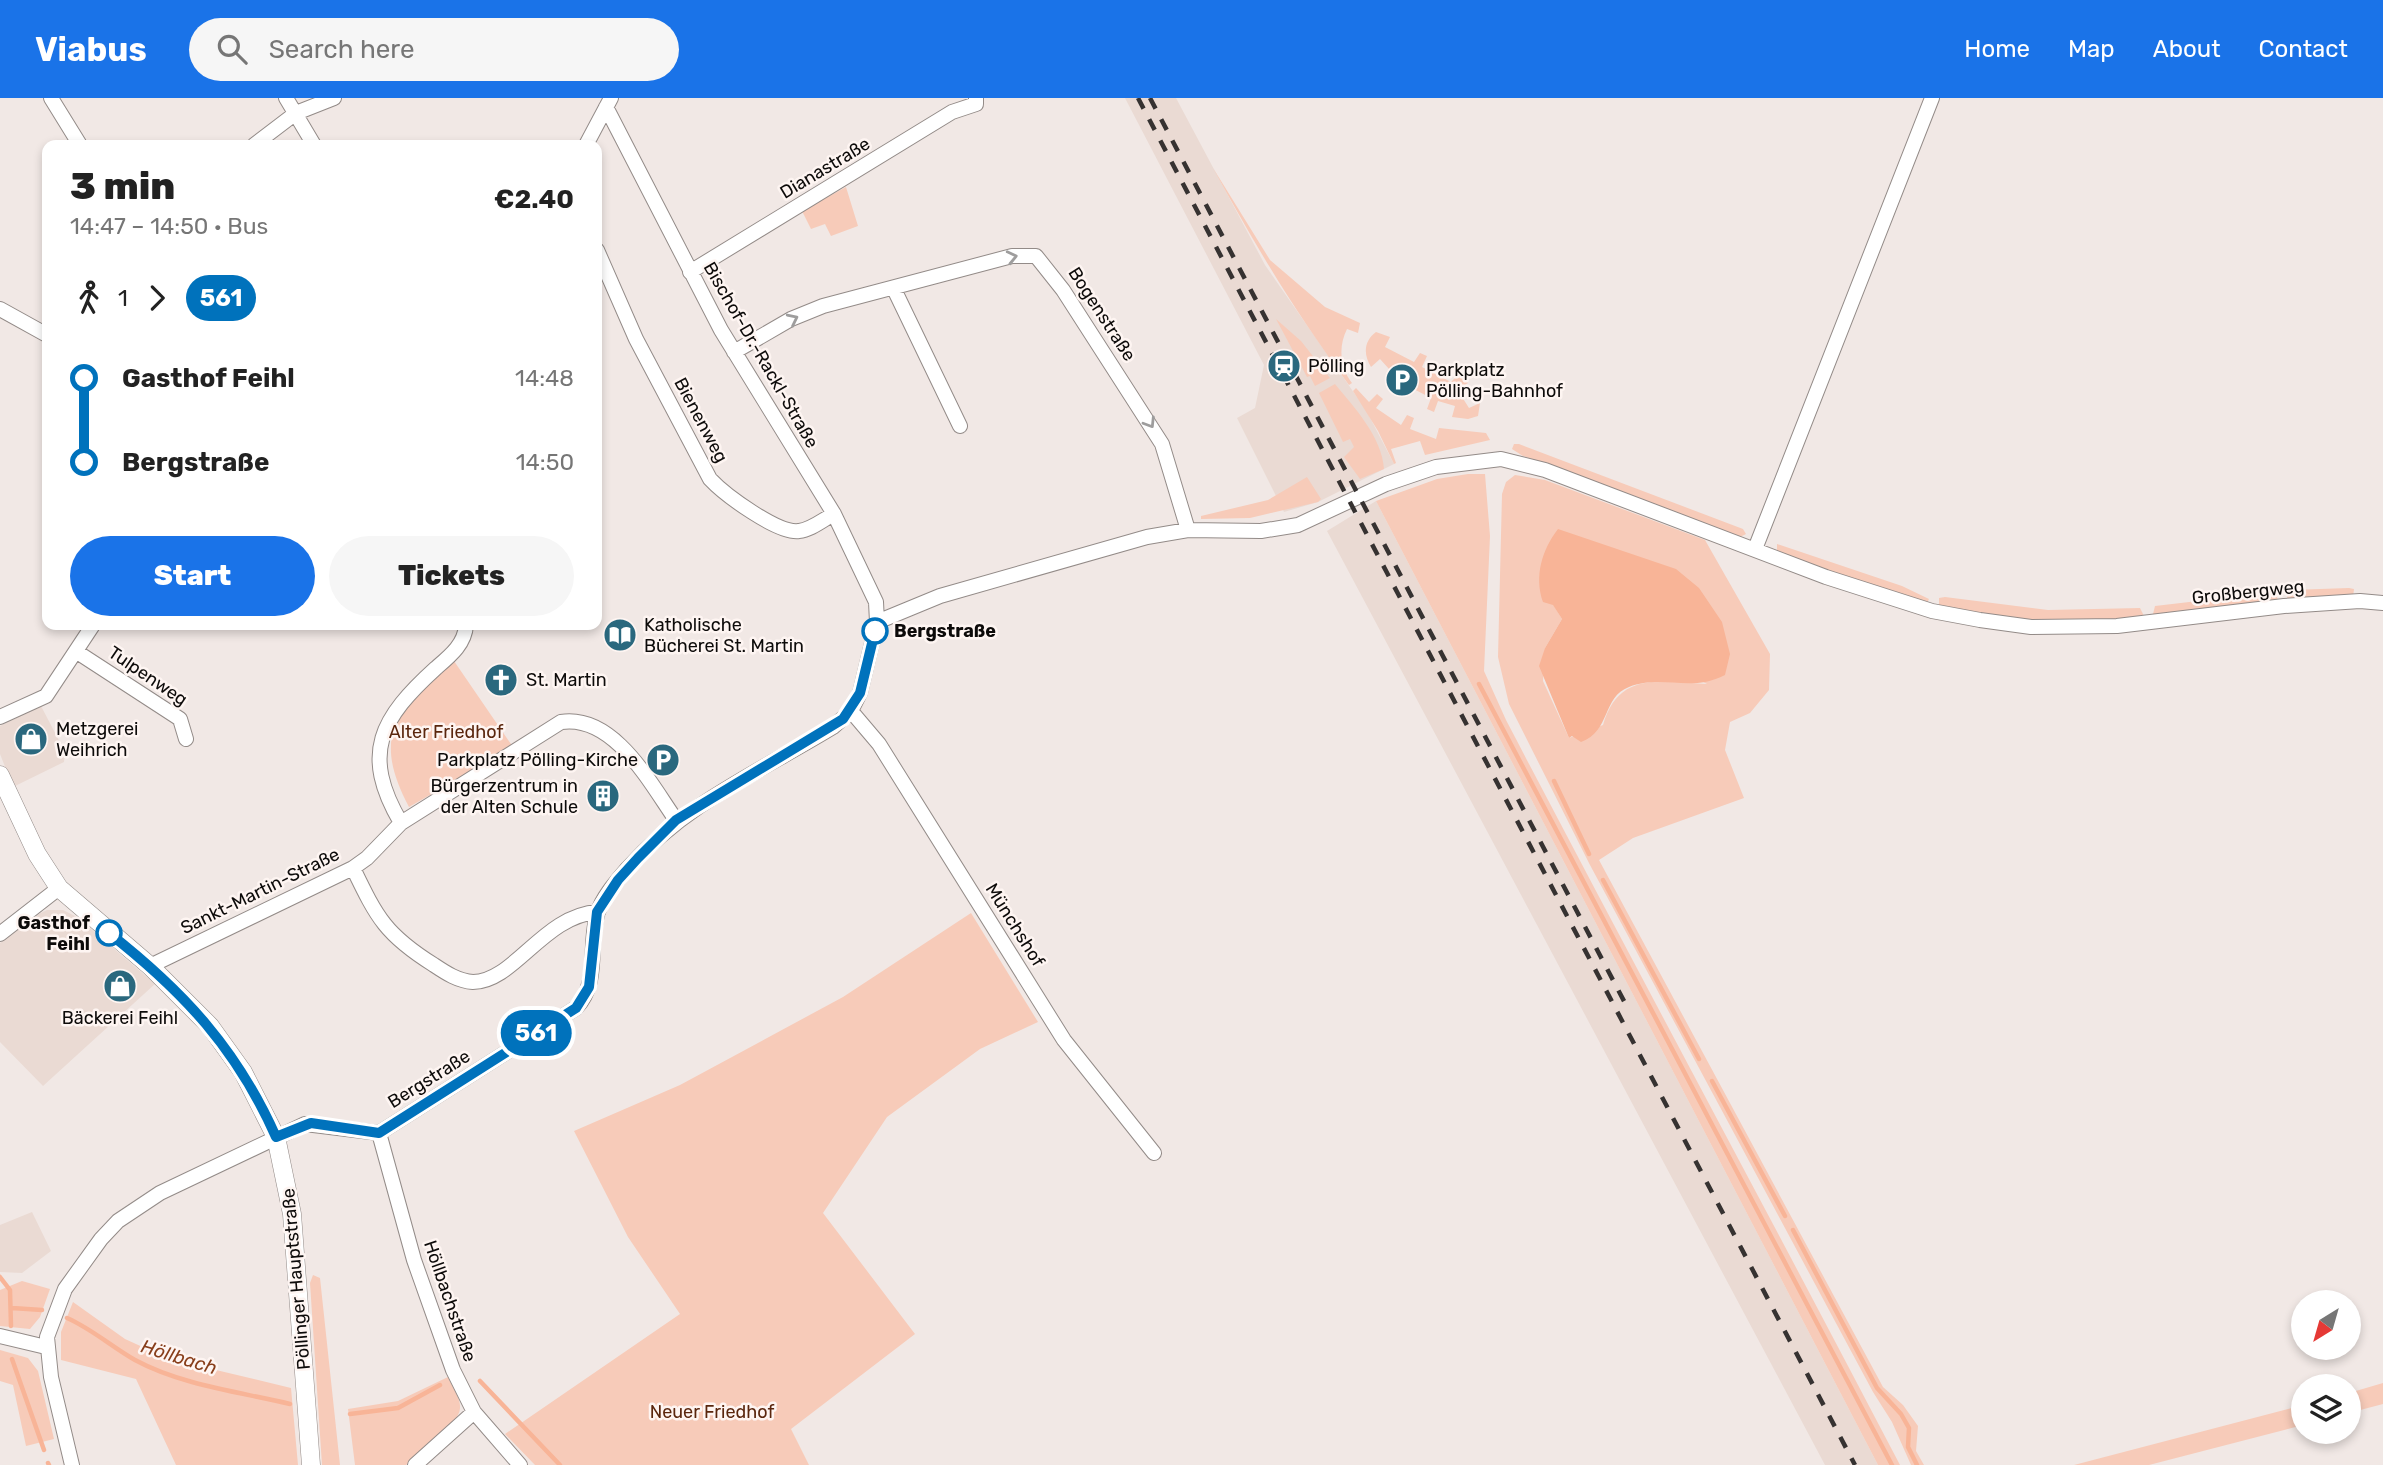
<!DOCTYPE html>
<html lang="en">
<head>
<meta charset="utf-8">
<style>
	body { margin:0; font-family:Rubik,sans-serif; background:#f6f6f6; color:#222; height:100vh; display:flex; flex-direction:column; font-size:26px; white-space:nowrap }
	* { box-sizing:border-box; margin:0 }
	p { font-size:23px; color:#767676 }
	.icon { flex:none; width:38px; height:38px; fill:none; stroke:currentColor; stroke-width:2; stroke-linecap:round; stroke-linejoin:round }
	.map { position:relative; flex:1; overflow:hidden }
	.details { position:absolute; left:42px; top:42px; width:560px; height:490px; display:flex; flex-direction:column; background:#fff; border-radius:14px; box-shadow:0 4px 10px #0003 }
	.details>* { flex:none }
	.badge { padding:0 14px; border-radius:23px; font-size:24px; line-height:46px }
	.needle { width:46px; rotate:217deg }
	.tools { position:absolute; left:2291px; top:1192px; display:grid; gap:14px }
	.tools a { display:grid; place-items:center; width:70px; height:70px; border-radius:50%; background:#fff; box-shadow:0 4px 10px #0003; font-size:35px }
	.map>.badge { position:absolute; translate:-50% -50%; box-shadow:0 0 0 4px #fff }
	.legs { display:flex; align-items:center; gap:10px; height:77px; padding:0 28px; font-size:23px }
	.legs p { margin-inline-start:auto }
	.head { display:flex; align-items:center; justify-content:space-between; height:119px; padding:0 28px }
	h1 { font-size:38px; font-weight:800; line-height:52px }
	.primary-button { display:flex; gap:14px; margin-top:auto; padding:14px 28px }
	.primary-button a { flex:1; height:80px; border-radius:42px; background:#1a73e8; color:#fff; font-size:28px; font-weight:800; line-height:80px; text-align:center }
	.primary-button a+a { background:#f6f6f6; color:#222 }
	ul { padding:0 28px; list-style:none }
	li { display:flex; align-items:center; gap:24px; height:84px; font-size:26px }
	li i { display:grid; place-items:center; width:10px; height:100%; margin:0 9px; background:currentColor }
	li i::after { content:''; width:18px; height:18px; margin:-9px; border:5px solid; border-radius:50%; background:#fff }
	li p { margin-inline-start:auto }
	li:first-child i { background:linear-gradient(#0000 50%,currentColor 0) }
	li:last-child i { background:linear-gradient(currentColor 50%,#0000 0) }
	header { display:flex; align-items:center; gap:42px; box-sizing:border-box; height:98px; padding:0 35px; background:#1a73e8; color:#fff }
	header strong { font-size:33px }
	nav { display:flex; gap:38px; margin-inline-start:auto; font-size:24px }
	.search { width:490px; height:63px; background:#f6f6f6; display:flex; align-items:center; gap:18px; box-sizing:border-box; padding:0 24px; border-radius:38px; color:#767676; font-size:26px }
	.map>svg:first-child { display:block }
	.built { fill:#eadad3 }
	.green { fill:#f7cbb9; fill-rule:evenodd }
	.water { fill:#f8b497 }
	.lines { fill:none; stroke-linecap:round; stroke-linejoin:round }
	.stream { stroke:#f8b497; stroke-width:4.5 }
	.minor-casing { stroke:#938b88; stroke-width:16 }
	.tertiary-casing { stroke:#938b88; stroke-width:19 }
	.minor { stroke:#fff; stroke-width:14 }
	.tertiary { stroke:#fff; stroke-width:18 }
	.rail { stroke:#363231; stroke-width:4.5; stroke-dasharray:12 12; stroke-linecap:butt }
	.oneway { stroke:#9e9d9d }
	.line-1-casing { stroke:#fff; stroke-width:16 }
	.line-1 { stroke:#0072bc; stroke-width:10 }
	.stop-1-dot { fill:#fff; stroke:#0072bc; stroke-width:3.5 }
	.labels { text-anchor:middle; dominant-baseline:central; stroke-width:5; stroke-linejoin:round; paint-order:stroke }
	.street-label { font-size:18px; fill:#0d0b0a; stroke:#fef5f2 }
	.poi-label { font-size:18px; fill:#0d0b0a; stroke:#fef5f2; text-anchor:start }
	.stop-label { font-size:18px; font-weight:bold; fill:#0d0b0a; stroke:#fef5f2; text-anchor:start }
	.park-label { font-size:18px; fill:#5a260d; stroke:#fef5f2 }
	.water-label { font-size:19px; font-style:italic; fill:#883e1a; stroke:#fef5f2 }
</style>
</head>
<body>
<header>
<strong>Viabus</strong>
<div class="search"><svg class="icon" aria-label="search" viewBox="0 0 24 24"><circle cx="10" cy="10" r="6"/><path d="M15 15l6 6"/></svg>Search here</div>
<nav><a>Home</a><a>Map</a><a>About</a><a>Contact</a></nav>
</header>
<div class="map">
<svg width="2383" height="1367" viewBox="0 0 2383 1367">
	<rect width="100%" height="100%" fill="#f1e8e5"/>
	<!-- built -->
	<path class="built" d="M 1125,0 L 1176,0 L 1265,167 L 1366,312 L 1394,366 L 1318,404 L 1284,414 L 1237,320 L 1255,310 L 1264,267 Z
		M 1376,403 L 1878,1367 L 1825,1367 L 1327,433 Z
		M 41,608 L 65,654 L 64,664 L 13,689 L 0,656 L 0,628 Z
		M 47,812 L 63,812 L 77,819 L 155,886 L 43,988 L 0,944 L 0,845 L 32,819 Z
		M 32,1114 L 51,1153 L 22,1175 L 0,1174 L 0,1127 Z"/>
	<!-- green -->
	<path class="green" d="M 1213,70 L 1270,162 L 1325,209 L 1360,225 L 1358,235 L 1347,231 C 1338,249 1340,269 1352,285 L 1349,287 C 1295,214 1256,149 1213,70 Z
		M 846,89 L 858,128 L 831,138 L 825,126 L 811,131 L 802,113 Z
		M 1276,221 L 1301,243 L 1330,280 L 1315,288 L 1310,278 L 1307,279 Z
		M 1376,234 L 1390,239 L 1385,249 L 1414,264 L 1420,255 L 1427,258 L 1422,269 L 1451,284 L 1459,276 L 1468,285 L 1457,291 L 1469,310 L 1480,305 L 1478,318 L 1468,321 L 1452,319 L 1455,308 L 1438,303 L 1434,314 L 1427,311 L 1431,300 L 1406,287 L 1399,296 L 1392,291 L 1399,282 L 1380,261 L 1371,269 C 1363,256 1364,243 1376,234 Z
		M 1335,286 C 1354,309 1382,339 1384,371 L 1360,381 L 1344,359 L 1354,349 L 1350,341 L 1343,344 L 1319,295 Z
		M 1356,290 L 1369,304 L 1377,296 L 1383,301 L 1376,310 L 1401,327 L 1407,317 L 1414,320 L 1410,331 L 1436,341 L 1439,330 L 1486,335 L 1490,342 L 1425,357 L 1420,343 L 1391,351 L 1396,365 L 1394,366 L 1378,333 L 1353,293 Z
		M 1519,346 L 1743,431 L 1746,436 L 1740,439 L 1523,358 L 1512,351 L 1514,346 Z
		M 1468,376 L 1485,376 L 1490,438 L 1484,573 L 1506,622 C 1636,871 1770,1118 1900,1367 L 1878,1367 L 1376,403 L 1437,381 Z
		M 1515,377 L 1545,382 L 1705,442 L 1770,556 L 1769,592 L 1750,615 L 1730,624 L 1725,652 L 1744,700 L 1633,740 L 1599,762 L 1883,1289 L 1903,1307 L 1918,1328 L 1916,1353 L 1924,1367 L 1911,1367 L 1892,1324 L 1873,1294 L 1590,767 L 1509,606 L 1498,559 L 1502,396 L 1506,384 ZM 1553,506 L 1707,586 C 1661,584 1619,572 1603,627 L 1569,640 L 1543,583 L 1545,550 L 1562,521 Z
		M 1307,379 L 1321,401 L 1318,404 L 1250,420 L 1201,421 L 1201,418 L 1268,402 Z
		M 1777,446 L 1902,488 L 1929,501 L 1927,505 L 1887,496 L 1777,454 Z
		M 2349,490 L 2354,491 L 2353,499 L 2291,503 L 2287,500 L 2290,492 Z
		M 2275,494 L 2278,502 L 2156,519 L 2153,516 L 2155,508 Z
		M 1945,499 L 2048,512 L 2140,510 L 2144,518 L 2142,521 L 2042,524 L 1939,509 L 1939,500 Z
		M 454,563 L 513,649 L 409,709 C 370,635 398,611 454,563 Z
		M 971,815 L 1038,924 L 980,951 L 887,1019 L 823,1115 L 915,1236 L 791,1331 L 809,1367 L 535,1367 L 505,1336 L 680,1216 L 628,1139 L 574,1033 L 680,987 L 843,899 Z
		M 313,1177 L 320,1180 L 340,1367 L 322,1367 L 310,1185 Z
		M 22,1183 L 50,1191 L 40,1219 L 30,1231 L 0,1228 L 0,1192 Z
		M 73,1204 L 125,1241 L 191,1271 L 216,1272 L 291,1290 L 298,1367 L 176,1367 L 136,1281 L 61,1262 L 61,1234 Z
		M 0,1252 L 28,1260 L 38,1273 L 54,1341 L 26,1348 L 13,1287 L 0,1283 Z
		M 448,1279 C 452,1288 461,1301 460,1310 C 460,1326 419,1356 406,1367 L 355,1367 L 348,1311 L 398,1303 Z
		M 2383,1285 L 2383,1306 L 2349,1315 L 2349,1295 Z
		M 2303,1307 L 2303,1327 L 2149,1367 L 2074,1367 Z"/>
	<!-- water -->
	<path class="water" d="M 1558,431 L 1676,471 L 1699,490 L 1722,524 L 1730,556 L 1725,577 C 1691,595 1662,576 1629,589 C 1602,599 1611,633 1581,644 L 1572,638 L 1569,640 L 1539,568 L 1545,550 L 1562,521 L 1553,507 L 1543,504 C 1534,478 1542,452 1558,431 Z"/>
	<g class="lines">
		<!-- stream -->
		<path class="stream" d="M 1479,586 L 1892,1367
			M 1554,683 L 1589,756
			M 1603,782 L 1699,961
			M 1712,983 L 1785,1118
			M 1793,1132 L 1877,1290 L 1901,1316 L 1909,1330 L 1908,1349 L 1917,1367
			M 0,1179 L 10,1192 L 11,1228
			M 12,1210 L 42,1212
			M 67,1220 C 92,1231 112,1249 135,1262 C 181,1287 240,1294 290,1306
			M 12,1261 L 44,1352
			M 480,1283 L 560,1367
			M 350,1316 L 398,1310 L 440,1287
			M 48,1365 L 49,1367"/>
		<defs>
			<path id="minor" d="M 51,0 L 80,47
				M 286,0 L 314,47
				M 254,47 L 296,15 L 334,0
				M 586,47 L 611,0
				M 597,152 L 636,241 L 710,381 C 725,397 778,436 799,433 C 811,432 824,421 834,416
				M 690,174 L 952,14 L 976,6 L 976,0
				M 894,191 L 960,328
				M 0,211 L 47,237
				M 734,254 L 791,221 L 823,208 L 1012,158 L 1036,158 L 1063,192 L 1162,346 L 1188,432
				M 1755,451 L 1932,0
				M 877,524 L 940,498 L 1147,439 L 1188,432 L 1261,433 L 1298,427 L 1386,386 L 1436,369 L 1501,361 L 1545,372 L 1826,479 L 1932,513 L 1980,522 L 2031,529 L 2117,528 L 2284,508 L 2360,503 L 2383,505
				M 77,554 L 180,621 L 186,641
				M 851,613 L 879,646 L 1064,942 L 1154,1055
				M 0,619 L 46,598 L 93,527
				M 401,725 C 360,655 381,620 436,570 C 450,558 465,546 466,527
				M 353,770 C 377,820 386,837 434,867 C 446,875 458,883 473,884 C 514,884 544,817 598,814
				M 0,836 L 59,790
				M 150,868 L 353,770 L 367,760 L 401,725 L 561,624 C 614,616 650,685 676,722
				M 379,1035 L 414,1162 L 453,1272 L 474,1314 L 520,1367
				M 0,1238 L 46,1249
				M 72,1367 L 51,1279 L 47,1239 L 65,1191 L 101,1141 L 118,1123 L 160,1095 L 305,1026 L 379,1035 L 576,910 C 601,884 587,846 598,814 C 603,798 617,783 628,770 C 687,704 759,674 833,629 L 851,613 L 860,595 L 877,524 L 876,504 L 834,416 L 721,232 L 606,9
				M 415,1367 L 474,1314"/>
			<path id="tertiary" d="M 0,677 L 37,756 L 59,790 L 150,868 L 210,928 L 243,974 L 276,1039 L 292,1116 L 311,1367"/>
		</defs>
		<!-- minor casing -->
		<use href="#minor" class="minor-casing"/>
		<!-- tertiary casing -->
		<use href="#tertiary" class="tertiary-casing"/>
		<!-- minor -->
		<use href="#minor" class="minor"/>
		<!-- tertiary -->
		<use href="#tertiary" class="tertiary"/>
		<!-- rail -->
		<path class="rail" d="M 1138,0 L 1855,1367
			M 1150,0 L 1625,905"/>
	</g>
	<!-- one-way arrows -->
	<defs><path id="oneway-chevron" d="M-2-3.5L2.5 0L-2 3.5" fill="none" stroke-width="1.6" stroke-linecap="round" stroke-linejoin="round" transform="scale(1.75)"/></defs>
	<g class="oneway">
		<use href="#oneway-chevron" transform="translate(1012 159) rotate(-13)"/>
		<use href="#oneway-chevron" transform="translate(793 221) rotate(-26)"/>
		<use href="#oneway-chevron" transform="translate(1150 325) rotate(58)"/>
	</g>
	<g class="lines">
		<defs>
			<path id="line-1" d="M 109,835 C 184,894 237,951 276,1039 L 311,1025 L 379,1035 L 576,910 L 589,889 L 597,814 L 618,782 L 638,760 L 676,722 L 843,621 L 860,595 L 875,533"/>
		</defs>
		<!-- line-1 casing -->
		<use href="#line-1" class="line-1-casing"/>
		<!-- line-1 -->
		<use href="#line-1" class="line-1"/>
	</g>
	<!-- icons -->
	<defs>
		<symbol id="station-disc" viewBox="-11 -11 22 22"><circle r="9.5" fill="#2a687e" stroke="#fef5f2"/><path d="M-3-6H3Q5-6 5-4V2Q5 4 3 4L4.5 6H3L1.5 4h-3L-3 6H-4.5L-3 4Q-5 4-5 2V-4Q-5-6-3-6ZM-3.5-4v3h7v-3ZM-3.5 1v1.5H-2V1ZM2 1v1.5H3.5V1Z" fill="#fff"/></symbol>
		<symbol id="parking-disc" viewBox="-11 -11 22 22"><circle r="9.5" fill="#2a687e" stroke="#fef5f2"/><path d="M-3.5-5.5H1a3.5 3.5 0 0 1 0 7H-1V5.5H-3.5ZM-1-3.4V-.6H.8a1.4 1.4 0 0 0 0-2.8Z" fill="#fff"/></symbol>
		<symbol id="library-disc" viewBox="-11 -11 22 22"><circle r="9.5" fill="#2a687e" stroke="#fef5f2"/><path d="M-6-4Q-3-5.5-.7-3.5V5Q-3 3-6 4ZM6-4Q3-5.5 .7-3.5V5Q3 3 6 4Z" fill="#fff"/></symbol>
		<symbol id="church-disc" viewBox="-11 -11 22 22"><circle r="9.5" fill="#2a687e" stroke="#fef5f2"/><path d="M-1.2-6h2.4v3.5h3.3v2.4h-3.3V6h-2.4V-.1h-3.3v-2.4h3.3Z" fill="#fff"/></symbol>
		<symbol id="shop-disc" viewBox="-11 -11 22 22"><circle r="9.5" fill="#2a687e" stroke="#fef5f2"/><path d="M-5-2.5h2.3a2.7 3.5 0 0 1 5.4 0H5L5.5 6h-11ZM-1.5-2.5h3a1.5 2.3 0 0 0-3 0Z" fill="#fff"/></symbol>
		<symbol id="building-disc" viewBox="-11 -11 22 22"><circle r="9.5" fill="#2a687e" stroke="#fef5f2"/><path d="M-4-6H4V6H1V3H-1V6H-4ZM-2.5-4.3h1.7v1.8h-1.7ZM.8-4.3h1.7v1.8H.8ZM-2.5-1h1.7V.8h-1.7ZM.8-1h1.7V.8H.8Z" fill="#fff"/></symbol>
	</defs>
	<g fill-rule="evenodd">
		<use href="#station-disc" x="1265" y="249" width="38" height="38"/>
		<use href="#parking-disc" x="1383" y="263" width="38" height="38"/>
		<use href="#library-disc" x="601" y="518" width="38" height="38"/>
		<use href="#church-disc" x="482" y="563" width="38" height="38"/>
		<use href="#shop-disc" x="12" y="622" width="38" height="38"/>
		<use href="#parking-disc" x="644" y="643" width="38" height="38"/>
		<use href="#building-disc" x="584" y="679" width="38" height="38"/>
		<use href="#shop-disc" x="101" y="869" width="38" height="38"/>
	</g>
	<!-- markers -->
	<g class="stop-1-dot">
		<circle cx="875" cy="533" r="12"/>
		<circle cx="109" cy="835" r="12"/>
	</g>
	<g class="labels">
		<!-- street labels -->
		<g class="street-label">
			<text transform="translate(825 70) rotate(-31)">Dianastraße</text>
			<text transform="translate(1102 216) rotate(57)">Bogenstraße</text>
			<text transform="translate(761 257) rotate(60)">Bischof-Dr.-Rackl-Straße</text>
			<text transform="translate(701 322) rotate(62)">Bienenweg</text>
			<text transform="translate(2248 494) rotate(-6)">Großbergweg</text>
			<text transform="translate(148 578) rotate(34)">Tulpenweg</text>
			<text transform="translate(260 793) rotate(-26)">Sankt-Martin-Straße</text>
			<text transform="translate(1015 827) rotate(58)">Münchshof</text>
			<text transform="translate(429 981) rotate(-32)">Bergstraße</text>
			<text transform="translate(296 1181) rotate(-95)">Pöllinger Hauptstraße</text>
			<text transform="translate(450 1203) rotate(71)">Höllbachstraße</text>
		</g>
		<!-- poi labels -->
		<g class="poi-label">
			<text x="1308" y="268">Pölling</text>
			<text x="1426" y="272">Parkplatz<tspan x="1426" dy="21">Pölling-Bahnhof</tspan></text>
			<text x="644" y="527">Katholische<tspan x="644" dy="21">Bücherei St. Martin</tspan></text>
			<text x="526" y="582">St. Martin</text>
			<text x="56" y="631">Metzgerei<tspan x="56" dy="21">Weihrich</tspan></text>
			<text x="638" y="662" text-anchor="end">Parkplatz Pölling-Kirche</text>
			<text x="578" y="688" text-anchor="end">Bürgerzentrum in<tspan x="578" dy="21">der Alten Schule</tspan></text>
			<text x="120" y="920" text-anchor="middle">Bäckerei Feihl</text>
		</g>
		<!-- stop labels -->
		<g class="stop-label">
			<text x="894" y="533">Bergstraße</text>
			<text x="90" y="825" text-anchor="end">Gasthof<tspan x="90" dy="21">Feihl</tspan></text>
		</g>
		<!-- park labels -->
		<g class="park-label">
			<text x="446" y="634">Alter Friedhof</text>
			<text x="712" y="1314">Neuer Friedhof</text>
		</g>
		<!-- water labels -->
		<g class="water-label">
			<text transform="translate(179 1259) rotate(17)">Höllbach</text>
		</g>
	</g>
</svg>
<div class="tools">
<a><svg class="needle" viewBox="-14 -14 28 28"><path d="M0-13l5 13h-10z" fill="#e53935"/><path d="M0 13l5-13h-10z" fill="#767676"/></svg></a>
<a><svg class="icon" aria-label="layers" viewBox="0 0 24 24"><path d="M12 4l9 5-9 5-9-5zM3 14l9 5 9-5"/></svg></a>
</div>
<b class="badge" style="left:536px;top:935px;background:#0072bc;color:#fff">561</b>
<section class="details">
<div class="head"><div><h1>3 min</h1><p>14:47 – 14:50 · Bus</p></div><b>€2.40</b></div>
<div class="legs"><svg class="icon" aria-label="walk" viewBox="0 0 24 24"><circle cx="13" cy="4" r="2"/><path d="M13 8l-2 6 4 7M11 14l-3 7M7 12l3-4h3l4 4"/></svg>1<svg class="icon" aria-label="forward" viewBox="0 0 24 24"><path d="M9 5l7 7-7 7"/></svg><b class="badge" style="background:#0072bc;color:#fff">561</b></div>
<ul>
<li><i style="color:#0072bc"></i><b>Gasthof Feihl</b><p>14:48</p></li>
<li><i style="color:#0072bc"></i><b>Bergstraße</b><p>14:50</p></li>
</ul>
<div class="primary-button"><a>Start</a><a>Tickets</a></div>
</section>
</div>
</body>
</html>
